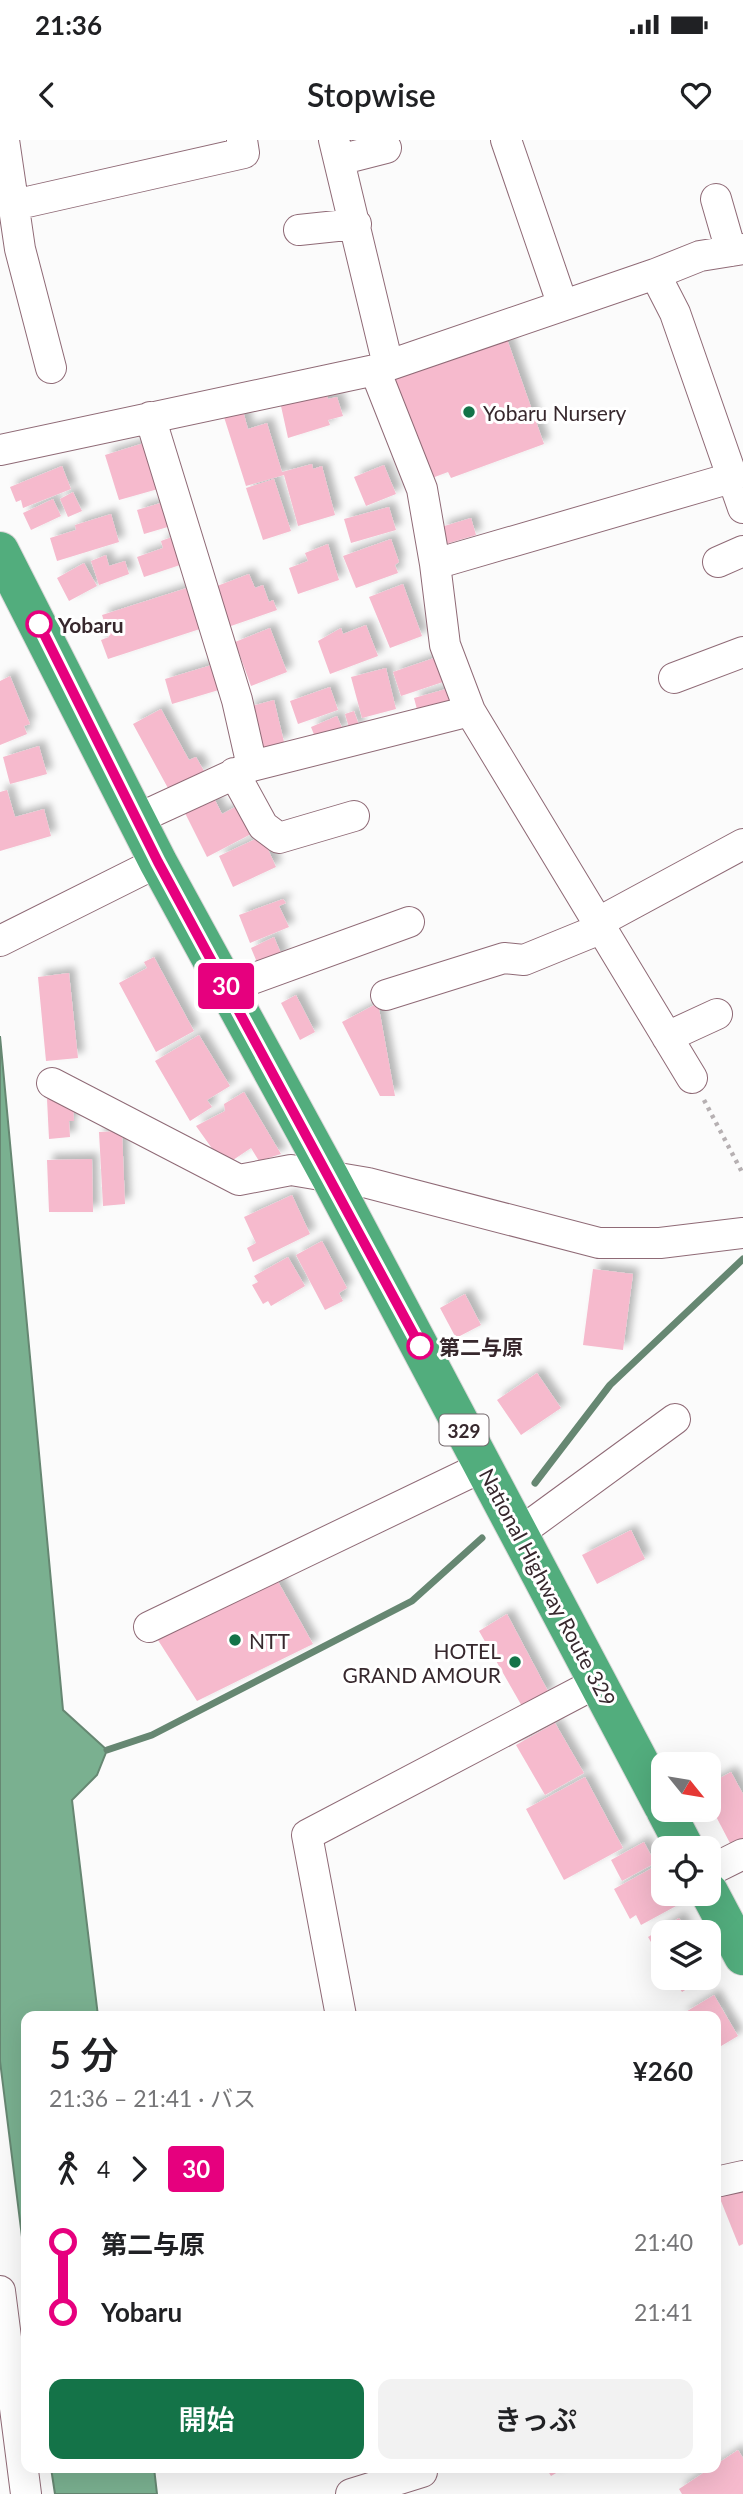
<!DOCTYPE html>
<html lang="ja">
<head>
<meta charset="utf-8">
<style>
	body { margin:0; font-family:Lato,"Noto Sans JP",sans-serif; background:#f2f2f2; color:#202124; height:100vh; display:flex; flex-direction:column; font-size:26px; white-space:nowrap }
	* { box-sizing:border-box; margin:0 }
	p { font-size:23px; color:#757577 }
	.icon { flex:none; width:38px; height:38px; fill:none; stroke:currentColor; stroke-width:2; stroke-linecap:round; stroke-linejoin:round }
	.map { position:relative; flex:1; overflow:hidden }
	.panel { position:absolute; left:21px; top:1871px; width:700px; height:462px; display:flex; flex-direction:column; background:#fff; border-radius:14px; box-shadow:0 7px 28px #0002 }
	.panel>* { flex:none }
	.badge { padding:0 14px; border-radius:5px; font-size:24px; line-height:46px }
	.needle { width:46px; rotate:120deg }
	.buttons { position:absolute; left:651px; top:1612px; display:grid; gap:14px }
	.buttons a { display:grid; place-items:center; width:70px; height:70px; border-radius:14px; background:#fff; box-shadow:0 7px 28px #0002; font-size:35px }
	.map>.badge { position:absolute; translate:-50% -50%; box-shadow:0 0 0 4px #fff }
	.legs { display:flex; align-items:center; gap:10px; height:77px; padding:0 28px; font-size:23px }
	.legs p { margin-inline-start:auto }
	.summary { display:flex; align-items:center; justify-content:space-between; height:119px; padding:0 28px }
	h1 { font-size:38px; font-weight:600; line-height:52px }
	.cta { display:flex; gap:14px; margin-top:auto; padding:14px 28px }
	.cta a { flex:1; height:80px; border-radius:14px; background:#147348; color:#fff; font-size:28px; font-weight:600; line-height:80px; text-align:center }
	.cta a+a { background:#f2f2f2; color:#202124 }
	ul { padding:0 28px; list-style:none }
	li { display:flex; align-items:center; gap:24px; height:70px; font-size:26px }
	li i { display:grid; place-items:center; width:10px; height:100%; margin:0 9px; background:currentColor }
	li i::after { content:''; width:18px; height:18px; margin:-9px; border:5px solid; border-radius:50%; background:#fff }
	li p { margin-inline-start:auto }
	li:first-child i { background:linear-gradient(#0000 50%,currentColor 0) }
	li:last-child i { background:linear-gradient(currentColor 50%,#0000 0) }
	.status { display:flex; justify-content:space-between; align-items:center; height:49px; padding:0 35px; background:#fff; direction:ltr }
	.status svg { height:19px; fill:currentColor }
	header { display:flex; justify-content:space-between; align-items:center; height:91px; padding:0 28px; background:#fff; font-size:32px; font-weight:600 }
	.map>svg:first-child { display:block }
	.water { fill:#7ab090; stroke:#668772; stroke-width:2 }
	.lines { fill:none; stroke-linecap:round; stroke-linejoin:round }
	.stream { stroke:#668772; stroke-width:7 }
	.building { fill:#f6bacd; filter:url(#shadow) }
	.minor-casing { stroke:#8f6a76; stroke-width:32 }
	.highway-casing { stroke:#dbd8d9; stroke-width:40 }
	.path { stroke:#b6b0b2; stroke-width:4.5; stroke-dasharray:3.5 5; stroke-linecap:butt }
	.minor { stroke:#fff; stroke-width:30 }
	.highway { stroke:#52ad7d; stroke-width:38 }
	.line-1-casing { stroke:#fff; stroke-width:16 }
	.line-1 { stroke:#e6007e; stroke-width:10 }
	.poi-dot { fill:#147348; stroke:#fff; stroke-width:2.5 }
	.stop-1-dot { fill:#fff; stroke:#e6007e; stroke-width:3.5 }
	.labels { text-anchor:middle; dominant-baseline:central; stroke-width:6; stroke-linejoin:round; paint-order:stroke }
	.shield { fill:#fff; stroke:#73686c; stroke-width:2 }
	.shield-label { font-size:19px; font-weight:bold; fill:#37282d }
	.poi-label { font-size:21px; fill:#37282d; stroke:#fff; text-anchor:start }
	.stop-label { font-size:21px; font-weight:bold; fill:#37282d; stroke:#fff; text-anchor:start }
	.street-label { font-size:21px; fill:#37282d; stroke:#fff }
</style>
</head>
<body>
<div class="status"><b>21:36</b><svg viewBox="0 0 49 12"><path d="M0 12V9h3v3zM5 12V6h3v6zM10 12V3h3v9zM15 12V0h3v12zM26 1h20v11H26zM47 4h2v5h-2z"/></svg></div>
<header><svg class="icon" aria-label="back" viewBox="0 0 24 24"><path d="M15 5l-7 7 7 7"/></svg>Stopwise<svg class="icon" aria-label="heart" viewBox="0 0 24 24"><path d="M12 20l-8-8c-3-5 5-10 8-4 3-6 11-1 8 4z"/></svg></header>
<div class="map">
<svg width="743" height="2354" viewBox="0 0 743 2354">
	<defs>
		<filter id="shadow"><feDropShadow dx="6" dy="-6" stdDeviation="3.5" flood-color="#0004"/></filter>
	</defs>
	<rect width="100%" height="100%" fill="#fbfbfb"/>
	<!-- water -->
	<path class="water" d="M 0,896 L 63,1570 L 107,1610 L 97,1635 L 72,1660 L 98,1876 L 26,1876 L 26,2129 L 0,1921 Z
		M 51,2328 L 154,2328 L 157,2354 L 55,2354 Z"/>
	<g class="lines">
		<!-- stream -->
		<path class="stream" d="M 535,1343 L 610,1245 L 743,1119
			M 107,1610 L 152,1595 L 412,1461 L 482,1398"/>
	</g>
	<!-- building -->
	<path class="building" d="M 507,199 L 544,304 L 451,338 L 448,332 L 432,338 L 391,240 Z
		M 326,253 L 328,259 L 337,257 L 343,276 L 328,280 L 330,285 L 288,298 L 281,266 Z
		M 243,271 L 248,289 L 267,283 L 282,332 L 312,324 L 313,329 L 322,326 L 335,375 L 298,386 L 284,335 L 246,346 L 224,277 Z
		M 144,303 L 158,349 L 119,360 L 105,315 Z
		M 384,325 L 396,354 L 366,366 L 354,337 Z
		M 62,326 L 71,349 L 23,368 L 21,360 L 16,362 L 10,347 Z
		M 274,339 L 291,391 L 263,400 L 246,348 Z
		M 73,352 L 82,371 L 68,377 L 60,359 Z
		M 53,359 L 61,376 L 31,390 L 23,373 Z
		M 164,362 L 171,386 L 144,394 L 137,370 Z
		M 389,367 L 396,390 L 351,403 L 344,379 Z
		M 111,374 L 119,402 L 57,421 L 50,398 L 76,390 L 75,385 Z
		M 471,378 L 476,395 L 446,404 L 441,387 Z
		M 180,394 L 189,422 L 144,437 L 137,417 L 163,408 L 161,401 Z
		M 391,399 L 399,422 L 395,425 L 398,433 L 356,448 L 343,416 Z
		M 328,404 L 339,440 L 298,454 L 289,428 L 308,421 L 305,413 Z
		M 106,415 L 109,426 L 125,421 L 129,434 L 99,445 L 91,421 Z
		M 84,423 L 97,446 L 69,461 L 57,438 Z
		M 249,434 L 255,448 L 263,445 L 269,462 L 273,460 L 277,470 L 228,487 L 217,446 Z
		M 403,444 L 422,496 L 390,508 L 369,457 Z
		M 193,446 L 206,487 L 108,519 L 101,500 L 109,497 L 102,475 Z
		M 366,485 L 378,516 L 330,534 L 318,501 L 341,488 L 343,494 Z
		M 270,488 L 287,532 L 251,546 L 235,502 Z
		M 434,518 L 443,542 L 401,556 L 393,532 Z
		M 215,524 L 222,549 L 172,564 L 165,539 Z
		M 386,528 L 396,569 L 362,578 L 351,537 Z
		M 10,536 L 30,584 L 24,586 L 27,594 L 0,605 L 0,541 Z
		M 330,547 L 338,570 L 298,584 L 290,561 Z
		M 446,549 L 450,563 L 418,573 L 414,558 Z
		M 274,560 L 284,602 L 258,609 L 248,567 Z
		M 161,569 L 189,620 L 196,617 L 204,631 L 169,650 L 133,584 Z
		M 354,571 L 360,588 L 350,591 L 345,574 Z
		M 337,576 L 343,590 L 317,602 L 311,587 Z
		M 39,606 L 47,634 L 10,644 L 3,617 Z
		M 7,650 L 15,677 L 44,669 L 51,696 L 0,711 L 0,652 Z
		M 214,658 L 222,674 L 237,666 L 251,694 L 207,717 L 185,673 Z
		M 262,696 L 276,727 L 233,747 L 219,716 Z
		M 283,759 L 286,763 L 279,766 L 289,787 L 250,803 L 239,775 Z
		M 274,797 L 283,818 L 259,827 L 251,808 Z
		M 154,817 L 194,891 L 156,912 L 119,843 L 147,828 L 144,822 Z
		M 69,833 L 78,918 L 46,921 L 38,837 Z
		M 296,855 L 315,892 L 300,900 L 281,863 Z
		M 378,863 L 395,956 L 380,956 L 342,882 Z
		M 199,895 L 230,946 L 207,960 L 212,967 L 190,981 L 155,921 Z
		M 244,952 L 281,1014 L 259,1021 L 251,1008 L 233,1020 L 216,1014 L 196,986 L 225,971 L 224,964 Z
		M 47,959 L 58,959 L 59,964 L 73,964 L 74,981 L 69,981 L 70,997 L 49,999 Z
		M 122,991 L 125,1064 L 103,1066 L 99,992 Z
		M 92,1019 L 93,1072 L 49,1072 L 47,1020 Z
		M 292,1055 L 310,1094 L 253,1122 L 247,1108 L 256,1103 L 244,1077 Z
		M 322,1101 L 347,1148 L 339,1153 L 343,1161 L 325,1170 L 296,1115 Z
		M 288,1117 L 305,1146 L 271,1166 L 268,1161 L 263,1164 L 252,1145 L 258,1142 L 254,1136 Z
		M 593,1129 L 633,1134 L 623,1210 L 583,1205 Z
		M 465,1154 L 481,1185 L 456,1198 L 440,1168 Z
		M 537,1233 L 561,1268 L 521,1295 L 497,1260 Z
		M 631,1390 L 645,1419 L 597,1444 L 582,1415 Z
		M 276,1438 L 313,1504 L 197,1561 L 156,1497 Z
		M 507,1474 L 549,1553 L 523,1568 L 479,1491 Z
		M 555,1583 L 584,1633 L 545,1655 L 516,1605 Z
		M 731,1632 L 743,1654 L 743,1699 L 731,1705 L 709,1663 L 709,1644 Z
		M 585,1637 L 623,1708 L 564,1740 L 526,1669 Z
		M 644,1702 L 655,1723 L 622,1741 L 611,1720 Z
		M 654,1727 L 663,1743 L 663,1754 L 669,1754 L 676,1766 L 641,1785 L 636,1775 L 630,1779 L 614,1749 Z
		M 679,1778 L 688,1792 L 663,1792 L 663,1822 L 648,1797 Z
		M 673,1838 L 704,1838 L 682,1852 Z
		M 714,1855 L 738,1896 L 716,1909 L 716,1876 L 679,1876 Z
		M 743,2047 L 743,2104 L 739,2106 L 719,2056 Z
		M 738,2310 L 743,2318 L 743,2354 L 682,2354 L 679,2349 Z
		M 546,2328 L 565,2328 L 551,2336 Z"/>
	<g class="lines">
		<defs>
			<path id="minor" d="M 4,0 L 20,109 L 51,228
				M 334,0 L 388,225
				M 506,0 L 562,163
				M 339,20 L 386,8
				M 716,59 L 731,111
				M 14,65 L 244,13 L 242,0
				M 299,90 L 356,84
				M 655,134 L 700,116 L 743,109
				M 375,230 L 422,349 L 435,424
				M 150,277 L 237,560 L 252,626
				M 0,310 L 375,230 L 655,134 L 675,173 L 743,368
				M 718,422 L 743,411
				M 674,538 L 743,512
				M 234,633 L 263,686 L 279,698 L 354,676
				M 137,679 L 252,626 L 470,571
				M 597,783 L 743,704
				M 0,801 L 158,722
				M 227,848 L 409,782
				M 386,855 L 504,818 L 524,820 L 600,789
				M 667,897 L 717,874
				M 692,938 L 470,571 L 445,505 L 435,424 L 731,338
				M 52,943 L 239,1040 L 291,1030 L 368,1043 L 599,1103 L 660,1103 L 743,1093
				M 519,1393 L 675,1279
				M 149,1487 L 484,1326
				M 709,1731 L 743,1714
				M 341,1876 L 307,1695 L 598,1542
				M 716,2042 L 743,2036
				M 0,2151 L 26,2354
				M 351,2354 L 422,2332"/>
			<path id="highway" d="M 0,411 L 158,722 L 330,1037 L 663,1666
				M 665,1670 L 685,1708
				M 709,1752 L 743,1816"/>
		</defs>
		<!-- minor casing -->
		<use href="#minor" class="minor-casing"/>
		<!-- highway casing -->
		<use href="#highway" class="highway-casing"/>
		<!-- path -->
		<path class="path" d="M 704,960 L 743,1034"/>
		<!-- minor -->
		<use href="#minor" class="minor"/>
		<!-- highway -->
		<use href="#highway" class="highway"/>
	</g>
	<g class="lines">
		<defs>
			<path id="line-1" d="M 39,484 L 158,722 L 420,1206"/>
		</defs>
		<!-- line-1 casing -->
		<use href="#line-1" class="line-1-casing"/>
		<!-- line-1 -->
		<use href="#line-1" class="line-1"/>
	</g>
	<!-- markers -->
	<g class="poi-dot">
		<circle cx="469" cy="272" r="7"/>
		<circle cx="235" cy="1500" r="7"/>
		<circle cx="515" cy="1522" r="7"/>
	</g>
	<g class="stop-1-dot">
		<circle cx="39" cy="484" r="12"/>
		<circle cx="420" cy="1206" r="12"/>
	</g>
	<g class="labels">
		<!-- shield labels -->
		<rect class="shield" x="439.5" y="1274.5" width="49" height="31" rx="5"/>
		<g class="shield-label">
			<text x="464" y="1290">329</text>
		</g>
		<!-- poi labels -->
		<g class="poi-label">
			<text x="483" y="272">Yobaru Nursery</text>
			<text x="249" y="1500">NTT</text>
			<text x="501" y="1510" text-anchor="end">HOTEL<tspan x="501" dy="24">GRAND AMOUR</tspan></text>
		</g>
		<!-- stop labels -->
		<g class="stop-label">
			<text x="58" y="484">Yobaru</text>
			<text x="439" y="1206">第二与原</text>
		</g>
		<!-- street labels -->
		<g class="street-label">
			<text transform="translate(548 1447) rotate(62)">National Highway Route 329</text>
		</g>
	</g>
</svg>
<div class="buttons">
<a><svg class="needle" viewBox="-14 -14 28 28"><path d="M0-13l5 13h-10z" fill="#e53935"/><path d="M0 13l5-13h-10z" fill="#757577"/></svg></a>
<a><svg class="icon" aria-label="locate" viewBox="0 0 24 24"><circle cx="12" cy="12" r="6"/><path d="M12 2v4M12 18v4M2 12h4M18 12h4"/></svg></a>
<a><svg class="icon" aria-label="layers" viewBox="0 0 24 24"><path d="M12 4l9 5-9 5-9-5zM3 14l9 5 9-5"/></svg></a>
</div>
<b class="badge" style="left:226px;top:846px;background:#e6007e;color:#fff">30</b>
<section class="panel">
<div class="summary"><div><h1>5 分</h1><p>21:36 – 21:41 · バス</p></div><b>¥260</b></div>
<div class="legs"><svg class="icon" aria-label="walk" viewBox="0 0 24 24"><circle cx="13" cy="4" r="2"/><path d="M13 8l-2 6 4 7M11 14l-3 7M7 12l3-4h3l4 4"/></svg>4<svg class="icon" aria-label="forward" viewBox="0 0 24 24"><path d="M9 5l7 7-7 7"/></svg><b class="badge" style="background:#e6007e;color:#fff">30</b></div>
<ul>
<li><i style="color:#e6007e"></i><b>第二与原</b><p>21:40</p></li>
<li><i style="color:#e6007e"></i><b>Yobaru</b><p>21:41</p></li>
</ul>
<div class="cta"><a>開始</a><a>きっぷ</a></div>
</section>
</div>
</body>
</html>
